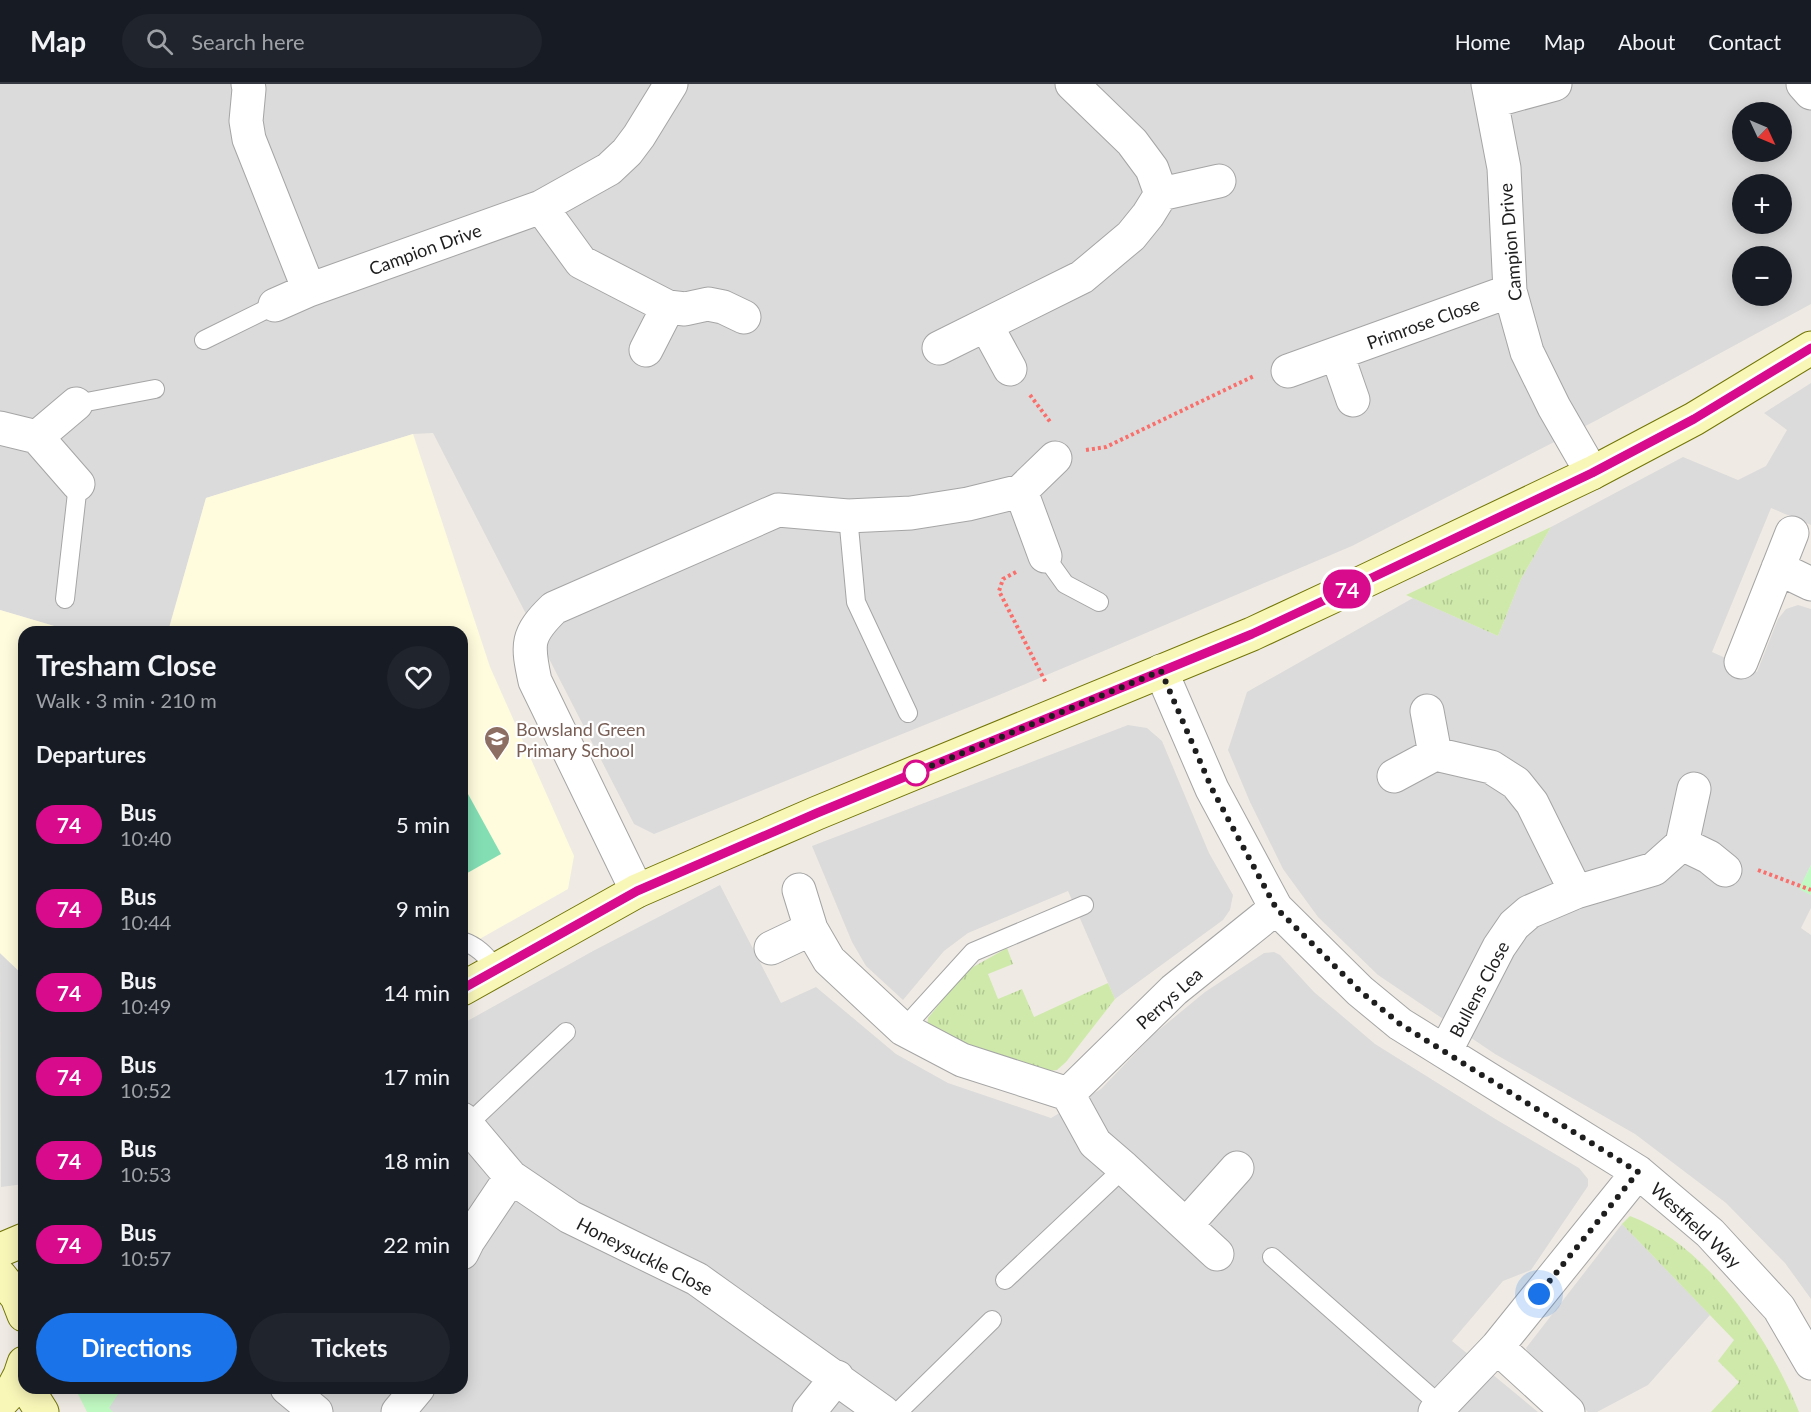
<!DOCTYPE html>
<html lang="en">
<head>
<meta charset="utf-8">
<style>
	body { margin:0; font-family:Lato,sans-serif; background:#20242c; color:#f1f3f6; height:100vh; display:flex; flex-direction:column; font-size:22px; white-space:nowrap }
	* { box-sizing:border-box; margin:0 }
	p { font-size:20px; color:#9ea1a6 }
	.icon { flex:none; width:33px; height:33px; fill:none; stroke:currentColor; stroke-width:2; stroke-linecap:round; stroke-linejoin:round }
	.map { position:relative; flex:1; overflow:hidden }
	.panel { position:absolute; left:18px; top:542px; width:450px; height:768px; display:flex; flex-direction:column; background:#171b24; border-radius:18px; box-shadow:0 3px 15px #0003 }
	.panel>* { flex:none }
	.badge { padding:0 12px; border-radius:20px; font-size:21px; line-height:39px }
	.needle { width:39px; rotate:134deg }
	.buttons { position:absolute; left:1732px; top:18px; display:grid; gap:12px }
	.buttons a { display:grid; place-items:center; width:60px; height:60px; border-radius:50%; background:#171b24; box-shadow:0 3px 15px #0003; font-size:30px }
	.you { position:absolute; width:30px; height:30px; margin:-15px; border:4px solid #fff; border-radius:50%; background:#1a73e8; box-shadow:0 0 0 9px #1a73e833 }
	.map>.badge { position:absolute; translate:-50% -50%; box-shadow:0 0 0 3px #fff }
	h2 { padding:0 18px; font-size:22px; line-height:54px }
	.round { display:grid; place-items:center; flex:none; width:63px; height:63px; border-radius:32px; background:#20242c }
	.overview { display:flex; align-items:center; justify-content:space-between; height:102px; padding:0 18px }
	h1 { font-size:28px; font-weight:700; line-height:45px }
	.button { display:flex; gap:12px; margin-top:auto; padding:12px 18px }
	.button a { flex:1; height:69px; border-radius:36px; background:#1a73e8; color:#fff; font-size:24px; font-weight:700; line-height:69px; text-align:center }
	.button a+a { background:#20242c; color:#f1f3f6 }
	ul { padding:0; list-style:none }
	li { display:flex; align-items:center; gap:18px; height:84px; padding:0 18px }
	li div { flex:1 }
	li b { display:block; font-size:22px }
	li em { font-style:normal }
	li .badge { min-width:66px; font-weight:700; text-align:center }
	header { display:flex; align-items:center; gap:36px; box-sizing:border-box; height:84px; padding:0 30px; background:#171b24; border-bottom:2px solid #363941 }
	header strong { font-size:28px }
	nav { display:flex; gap:33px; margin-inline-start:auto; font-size:21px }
	.search { width:420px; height:54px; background:#20242c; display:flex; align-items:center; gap:15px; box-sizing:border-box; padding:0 21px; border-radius:33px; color:#9ea1a6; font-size:22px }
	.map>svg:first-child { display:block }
	.residential { fill:#dcdbdb; fill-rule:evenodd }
	.education { fill:#fffcde }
	.grass { fill:url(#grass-tufts) }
	.park { fill:#c1f9c2 }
	.pitch { fill:#83deb4 }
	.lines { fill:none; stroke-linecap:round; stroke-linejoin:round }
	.lane-casing { stroke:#a5a5a5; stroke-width:20 }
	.street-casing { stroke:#a5a5a5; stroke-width:35 }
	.secondary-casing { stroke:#727505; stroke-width:35 }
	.path { stroke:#f96f6b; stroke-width:4; stroke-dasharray:3 3; stroke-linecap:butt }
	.lane { stroke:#fff; stroke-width:18 }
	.street { stroke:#fff; stroke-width:33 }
	.secondary { stroke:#f9f7b8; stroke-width:33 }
	.line-casing { stroke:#fff; stroke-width:14 }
	.line { stroke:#d70b8c; stroke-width:9 }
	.walk { stroke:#1e1e1e; stroke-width:6; stroke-dasharray:0 10.8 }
	.stop-dot { fill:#fff; stroke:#d70b8c; stroke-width:3 }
	.labels { text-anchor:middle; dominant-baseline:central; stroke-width:4.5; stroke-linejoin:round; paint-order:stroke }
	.street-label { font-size:18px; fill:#1e1e1e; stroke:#fff }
	.education-label { font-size:18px; fill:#785e54; stroke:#fff; text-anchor:start }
</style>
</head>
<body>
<header>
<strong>Map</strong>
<div class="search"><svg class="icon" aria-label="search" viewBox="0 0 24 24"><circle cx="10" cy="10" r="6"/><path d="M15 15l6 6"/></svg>Search here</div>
<nav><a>Home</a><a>Map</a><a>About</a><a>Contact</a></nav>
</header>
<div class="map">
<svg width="1811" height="1328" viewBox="0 0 1811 1328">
	<defs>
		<pattern id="grass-tufts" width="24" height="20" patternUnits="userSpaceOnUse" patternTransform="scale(1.5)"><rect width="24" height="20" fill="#cee9aa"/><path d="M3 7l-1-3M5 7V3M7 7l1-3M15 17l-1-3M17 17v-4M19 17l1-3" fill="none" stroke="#b0c792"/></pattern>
	</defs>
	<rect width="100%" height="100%" fill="#efebe4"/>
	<!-- residential -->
	<path class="residential" d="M 0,0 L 1811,0 L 1811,220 L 1597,336 L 1352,462 L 1004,609 L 654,750 L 634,740 L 433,349 L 413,350 L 206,414 L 168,547 L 71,547 L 0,526 ZM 1743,28 L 1782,28 L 1782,68 L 1743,68 ZM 1743,100 L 1782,100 L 1782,140 L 1743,140 ZM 1743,172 L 1782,172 L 1782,212 L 1743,212 Z
		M 1811,299 L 1811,441 L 1771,424 L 1712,568 L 1757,588 L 1778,535 L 1786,525 L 1798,521 L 1811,525 L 1811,781 L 1800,804 L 1811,811 L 1811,824 L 1801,844 L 1811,851 L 1811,1215 L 1785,1179 L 1726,1119 L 1635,1050 L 1495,970 L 1378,891 L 1318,833 L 1283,785 L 1250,718 L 1228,666 L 1247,608 L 1413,514 L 1498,552 L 1521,495 L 1551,443 L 1683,373 L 1738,396 L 1766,382 L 1787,346 L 1764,329 Z
		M 1128,641 L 1147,644 L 1162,657 L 1209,769 L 1233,811 L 1230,826 L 1223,836 L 1115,915 L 1068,807 L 968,849 L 944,867 L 903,916 L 866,882 L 852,858 L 812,762 Z
		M 720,801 L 781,919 L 816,903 L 896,970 L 948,999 L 1051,1034 L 1101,1005 L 1154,950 L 1205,908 L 1264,869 L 1274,868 L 1280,871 L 1314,908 L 1375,960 L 1497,1036 L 1579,1084 L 1588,1095 L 1588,1102 L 1531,1186 L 1503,1197 L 1452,1257 L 1538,1328 L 105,1328 L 116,1304 L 462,1304 L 462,940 L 593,867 Z
		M 0,869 L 24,892 L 24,1100 L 1,1103 Z
		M 1622,1140 L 1710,1231 L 1648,1301 L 1597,1328 L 1588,1328 L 1534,1279 L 1526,1264 Z"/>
	<!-- education -->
	<path class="education" d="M 413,350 L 490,583 L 574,772 L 568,805 L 462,865 L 462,548 L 168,548 L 206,414 Z
		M 0,526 L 71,547 L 24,548 L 24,892 L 0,869 Z"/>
	<!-- grass -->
	<path class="grass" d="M 1551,443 L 1521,495 L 1498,552 L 1406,511 Z
		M 1007,864 L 1013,880 L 988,890 L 998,915 L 1022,905 L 1034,933 L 1108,899 L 1115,915 L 1066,978 L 1057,986 L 1049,987 L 991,973 L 927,944 L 928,934 L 966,887 Z
		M 1630,1132 C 1707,1161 1769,1254 1799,1328 L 1711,1328 L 1739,1298 L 1718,1277 L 1734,1256 L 1622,1140 Z"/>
	<!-- park -->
	<path class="park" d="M 1811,781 L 1811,811 L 1799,805 Z
		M 75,1304 L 122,1304 L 109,1324 L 113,1328 L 87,1328 Z"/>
	<!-- pitch -->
	<path class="pitch" d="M 468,710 L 501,770 L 462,792 L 462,714 Z"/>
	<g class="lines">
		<defs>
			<path id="lane" d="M 204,256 L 275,221
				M 76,320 L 155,305
				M 848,432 L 856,518 L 908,629
				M 1045,472 L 1065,500 L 1099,518
				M 65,515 L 78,400
				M 462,857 C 478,862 486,872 497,885
				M 903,945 L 973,868 L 1084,821
				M 466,1042 L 566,948
				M 1272,1173 L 1441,1322
				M 1005,1196 L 1124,1084
				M 898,1328 L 992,1236"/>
			<path id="street" d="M 248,0 L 249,5 L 246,37 L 249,55 L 309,206
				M 1488,0 L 1504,84 L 1510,207 L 1527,268 L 1554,323 L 1592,389
				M 1803,0 L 1811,9
				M 1493,17 L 1555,0
				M 1161,110 L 1219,97
				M 541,123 L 581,178 L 668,223 L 685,225 L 708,220 L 723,223 L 744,233
				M 275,221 L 309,206 L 541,123 L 609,85 L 627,68 L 639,52 L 671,0
				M 986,241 L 1010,285
				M 939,264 L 1082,193 L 1131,152 L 1148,131 L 1161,110 L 1152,85 L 1132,58 L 1072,0
				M 646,266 L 668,223
				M 1337,270 L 1353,316
				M 1288,287 L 1510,207
				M 76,320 L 37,353 L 78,400
				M 0,344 L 37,353
				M 1021,407 L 1045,472
				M 1778,484 L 1811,500
				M 1741,578 L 1792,449
				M 1161,587 L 1212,705 L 1276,824 L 1360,907 L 1400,940 L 1638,1088 L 1710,1149 L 1779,1224 L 1811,1279
				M 1435,670 L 1491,683 L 1516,699 L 1532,719 L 1576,808
				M 1394,692 L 1435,670 L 1427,627
				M 1682,760 L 1709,773 L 1725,786
				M 799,806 L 811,845 L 829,876 L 903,945 L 962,976 L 1068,1010 L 1095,1059 L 1124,1084 L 1217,1170
				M 637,807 L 535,597 C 527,560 526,551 554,524 L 778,426 L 848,432 L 911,429 L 968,420 L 1021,407 L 1055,374
				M 771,864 L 811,845
				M 1445,968 L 1499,863 L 1514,841 L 1529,828 L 1576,808 L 1654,785 L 1682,760 L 1694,705
				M 1068,1010 L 1174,906 L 1276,824
				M 462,1035 L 511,1093 L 570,1133 L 697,1195 L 883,1328
				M 1186,1141 L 1237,1084
				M 462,1169 L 468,1157 L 511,1093
				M 1497,1263 L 1568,1328
				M 287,1304 L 316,1328
				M 398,1328 L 418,1304
				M 809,1328 L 837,1293
				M 1435,1328 L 1497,1263 L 1638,1088"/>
			<path id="secondary" d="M 462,905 L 637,807 L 817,729 L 1252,550 L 1342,508 L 1592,389 L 1694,335 L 1811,264
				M 0,1166 L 24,1156
				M 0,1192 L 17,1213 L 24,1231
				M 27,1304 L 42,1328
				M 0,1319 C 12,1308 20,1295 24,1279"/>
		</defs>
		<!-- lane casing -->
		<use href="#lane" class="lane-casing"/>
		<!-- street casing -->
		<use href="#street" class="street-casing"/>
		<!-- secondary casing -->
		<use href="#secondary" class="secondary-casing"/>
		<!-- path -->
		<path class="path" d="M 1030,311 L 1051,339
			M 1086,366 L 1106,363 L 1254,292
			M 1016,488 L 1003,495 L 999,507 L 1046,599
			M 1758,786 L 1811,806"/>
		<!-- lane -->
		<use href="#lane" class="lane"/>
		<!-- street -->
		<use href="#street" class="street"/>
		<!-- secondary -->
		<use href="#secondary" class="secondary"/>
	</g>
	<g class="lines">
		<defs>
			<path id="line" d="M 462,905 L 637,807 L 817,729 L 1252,550 L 1342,508 L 1592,389 L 1694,335 L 1811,264"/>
		</defs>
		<!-- line casing -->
		<use href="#line" class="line-casing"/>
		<!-- line -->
		<use href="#line" class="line"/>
		<!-- walk -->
		<path class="walk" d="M 916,689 L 914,689 L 1161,587 L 1212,705 L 1276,824 L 1360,907 L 1400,940 L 1638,1088 L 1539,1210"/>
	</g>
	<!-- icons -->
	<defs>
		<symbol id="school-pin" viewBox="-11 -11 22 30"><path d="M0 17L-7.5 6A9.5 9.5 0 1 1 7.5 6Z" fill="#8d6e63" stroke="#fff"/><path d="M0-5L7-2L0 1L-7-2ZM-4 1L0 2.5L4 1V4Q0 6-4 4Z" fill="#fff"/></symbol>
	</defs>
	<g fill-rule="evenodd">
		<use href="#school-pin" x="482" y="640" width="30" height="40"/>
	</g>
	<!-- markers -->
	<circle class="stop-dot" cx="916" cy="689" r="12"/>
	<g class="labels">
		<!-- street labels -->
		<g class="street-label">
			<text transform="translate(1510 158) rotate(-95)">Campion Drive</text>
			<text transform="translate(425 165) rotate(-20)">Campion Drive</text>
			<text transform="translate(1423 239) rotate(-20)">Primrose Close</text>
			<text transform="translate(1479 905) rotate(-62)">Bullens Close</text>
			<text transform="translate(1169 914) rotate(-42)">Perrys Lea</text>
			<text transform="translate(1696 1141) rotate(43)">Westfield Way</text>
			<text transform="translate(645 1172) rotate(27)">Honeysuckle Close</text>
		</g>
		<!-- education labels -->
		<g class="education-label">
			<text x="516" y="645">Bowsland Green<tspan x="516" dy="21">Primary School</tspan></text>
		</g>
	</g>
</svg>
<div class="buttons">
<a><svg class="needle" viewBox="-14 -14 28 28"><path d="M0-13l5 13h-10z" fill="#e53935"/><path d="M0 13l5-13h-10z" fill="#9ea1a6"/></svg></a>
<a>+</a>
<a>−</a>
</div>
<div class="you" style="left:1539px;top:1210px"></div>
<b class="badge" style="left:1347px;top:505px;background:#d70b8c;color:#fff">74</b>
<section class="panel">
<div class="overview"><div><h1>Tresham Close</h1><p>Walk · 3 min · 210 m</p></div><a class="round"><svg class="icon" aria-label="heart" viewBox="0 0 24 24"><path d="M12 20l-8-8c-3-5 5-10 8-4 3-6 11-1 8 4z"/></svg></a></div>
<h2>Departures</h2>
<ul>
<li><span class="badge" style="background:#d70b8c;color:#fff">74</span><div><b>Bus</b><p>10:40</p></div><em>5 min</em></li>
<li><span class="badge" style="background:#d70b8c;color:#fff">74</span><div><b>Bus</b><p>10:44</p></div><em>9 min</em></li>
<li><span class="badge" style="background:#d70b8c;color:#fff">74</span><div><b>Bus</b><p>10:49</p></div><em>14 min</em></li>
<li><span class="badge" style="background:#d70b8c;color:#fff">74</span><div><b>Bus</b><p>10:52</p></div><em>17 min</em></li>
<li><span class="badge" style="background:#d70b8c;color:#fff">74</span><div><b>Bus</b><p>10:53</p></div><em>18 min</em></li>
<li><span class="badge" style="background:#d70b8c;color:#fff">74</span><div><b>Bus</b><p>10:57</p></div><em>22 min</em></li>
</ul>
<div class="button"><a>Directions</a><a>Tickets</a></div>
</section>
</div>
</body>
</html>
